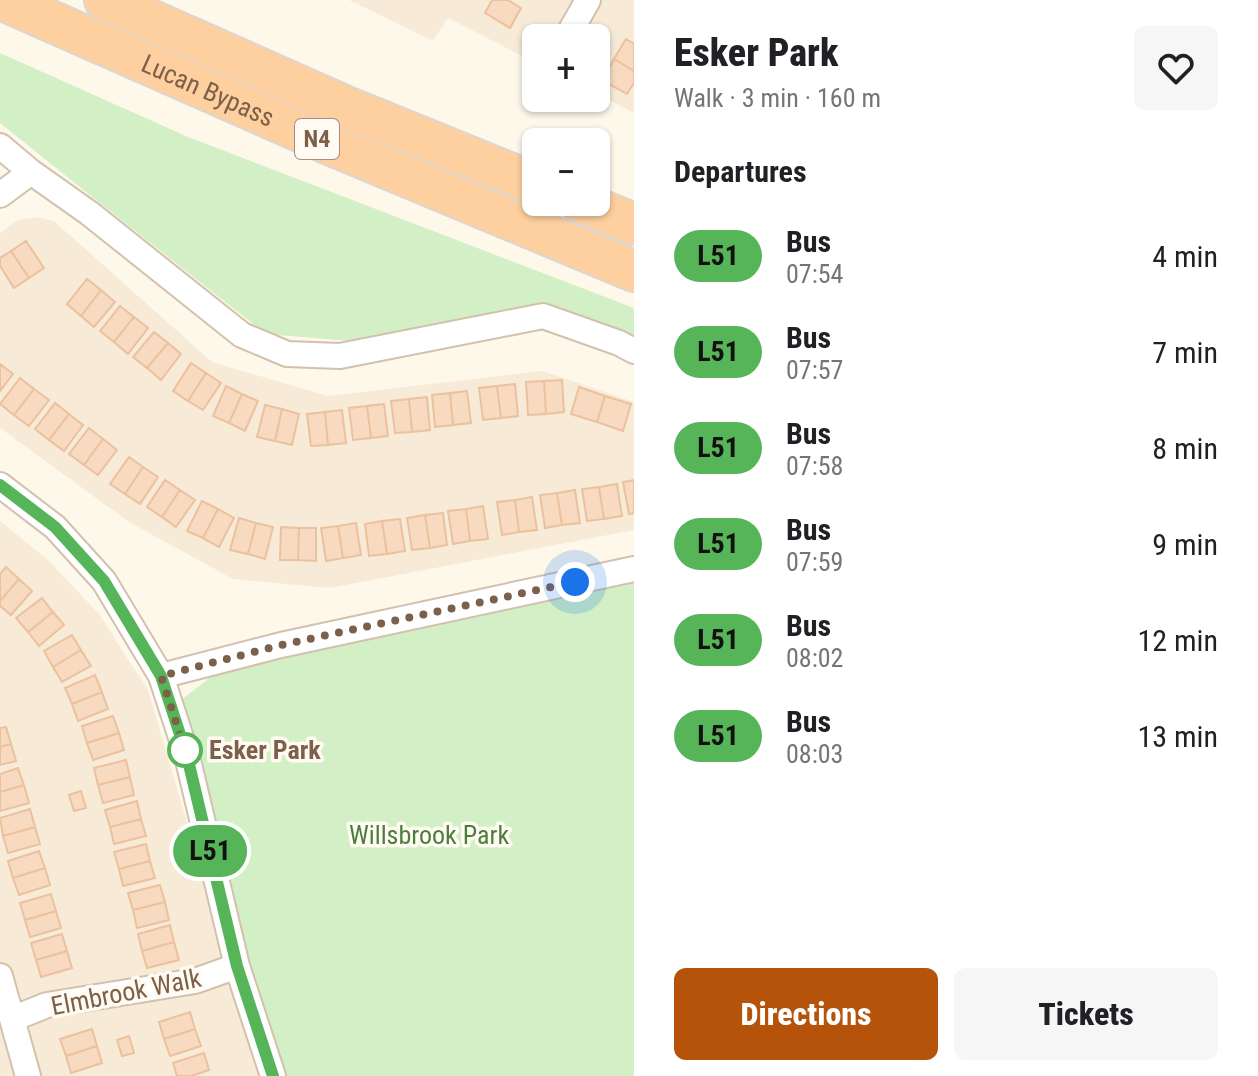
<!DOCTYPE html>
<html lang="en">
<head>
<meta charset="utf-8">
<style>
	body { margin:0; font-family:"Roboto Condensed",sans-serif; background:#f6f6f6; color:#202124; height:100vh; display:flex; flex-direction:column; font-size:30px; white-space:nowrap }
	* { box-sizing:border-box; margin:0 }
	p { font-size:26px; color:#757577 }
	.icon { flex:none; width:44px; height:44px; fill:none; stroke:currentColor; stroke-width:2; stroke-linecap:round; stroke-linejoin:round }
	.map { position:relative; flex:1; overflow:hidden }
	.sheet { display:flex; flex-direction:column; background:#fff; width:624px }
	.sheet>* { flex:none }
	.badge { padding:0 16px; border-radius:26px; font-size:28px; line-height:52px }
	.fabs { position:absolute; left:522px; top:24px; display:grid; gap:16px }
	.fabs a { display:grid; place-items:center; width:88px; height:88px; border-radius:12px; background:#fff; box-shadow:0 2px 6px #0004; font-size:40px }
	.you { position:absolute; width:40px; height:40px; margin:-20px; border:6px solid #fff; border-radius:50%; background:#1a73e8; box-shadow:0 0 0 12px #1a73e833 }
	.map>.badge { position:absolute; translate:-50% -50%; box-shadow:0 0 0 4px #fff }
	h2 { padding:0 40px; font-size:30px; line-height:72px }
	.round { display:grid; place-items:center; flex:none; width:84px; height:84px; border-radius:12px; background:#f6f6f6 }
	.head { display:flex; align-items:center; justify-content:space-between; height:136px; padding:0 40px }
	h1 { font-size:38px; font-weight:800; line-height:60px }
	.cta { display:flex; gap:16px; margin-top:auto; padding:16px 40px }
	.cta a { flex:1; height:92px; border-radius:12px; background:#b45309; color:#fff; font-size:32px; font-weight:800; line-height:92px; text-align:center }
	.cta a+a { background:#f6f6f6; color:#202124 }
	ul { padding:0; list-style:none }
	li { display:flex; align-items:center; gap:24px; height:96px; padding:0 40px }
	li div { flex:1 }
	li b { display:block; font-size:30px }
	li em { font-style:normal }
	li .badge { min-width:88px; font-weight:700; text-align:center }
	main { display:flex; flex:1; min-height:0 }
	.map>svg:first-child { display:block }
	.residential { fill:#f7ebd8 }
	.green { fill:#d3efc6 }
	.building { fill:#f7dabf; stroke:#ebc19e; stroke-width:2 }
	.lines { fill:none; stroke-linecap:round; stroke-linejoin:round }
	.minor-casing { stroke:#d3c1ae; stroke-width:28 }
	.trunk-casing { stroke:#ddd6d0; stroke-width:44 }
	.minor { stroke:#fff; stroke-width:24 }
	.trunk { stroke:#fed09f; stroke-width:40 }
	.line-casing { stroke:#fff; stroke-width:18 }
	.line { stroke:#56b559; stroke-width:12 }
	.walk { stroke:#7d604a; stroke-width:8; stroke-dasharray:0 14.4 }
	.stop-dot { fill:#fff; stroke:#56b559; stroke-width:4 }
	.labels { text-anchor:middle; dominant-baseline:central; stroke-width:7; stroke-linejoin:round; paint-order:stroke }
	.shield { fill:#fffbf3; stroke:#a48e7d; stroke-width:2 }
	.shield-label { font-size:24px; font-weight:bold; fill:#7d604a }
	.street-label { font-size:26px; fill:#7d604a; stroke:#fffbf3 }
	.stop-label { font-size:26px; font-weight:bold; fill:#7d604a; stroke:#fffbf3; text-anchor:start }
	.park-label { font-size:26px; fill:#4b7e3d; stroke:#fffbf3 }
</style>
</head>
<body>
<main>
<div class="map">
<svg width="634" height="1076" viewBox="0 0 634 1076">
	<rect width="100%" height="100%" fill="#fef8eb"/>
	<!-- residential -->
	<path class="residential" d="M 349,0 L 634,0 L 634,113 L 596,93 L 596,38 L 536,38 L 536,63 L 448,18 L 433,41 Z
		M 37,217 L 54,221 L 212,362 L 328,396 L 543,371 L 634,402 L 634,530 L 330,588 L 233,579 L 129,522 L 0,428 L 0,233 L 18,220 Z
		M 0,521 L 47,559 L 99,614 L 148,690 L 262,1076 L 0,1076 Z"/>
	<!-- green -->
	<path class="green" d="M 0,53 L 188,137 L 634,308 L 634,342 L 543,310 L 350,341 L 266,334 L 116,216 L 0,123 Z
		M 634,582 L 634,1076 L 283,1076 L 254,983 L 181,700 L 220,670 L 347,641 Z"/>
	<!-- building -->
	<path class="building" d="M 492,0 L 508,0 L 521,8 L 510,28 L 485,13 Z
		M 626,39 L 634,44 L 634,71 L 614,59 Z
		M 614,59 L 634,71 L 634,83 L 627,94 L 602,80 Z
		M 26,241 L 44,268 L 29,278 L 11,251 Z
		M 11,251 L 29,278 L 14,288 L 0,266 L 0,258 Z
		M 87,279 L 101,290 L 81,316 L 67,304 Z
		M 101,290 L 115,302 L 94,327 L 81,316 Z
		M 120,306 L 134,317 L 114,342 L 100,331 Z
		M 134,317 L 148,328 L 128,354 L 114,342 Z
		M 154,332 L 168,343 L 147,368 L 133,357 Z
		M 168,343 L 181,354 L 161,380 L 147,368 Z
		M 191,363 L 206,373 L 188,401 L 173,391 Z
		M 0,364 L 13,374 L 0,391 Z
		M 206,373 L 221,383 L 203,410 L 188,401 Z
		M 20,378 L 34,389 L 14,415 L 0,404 Z
		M 562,380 L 564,412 L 546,414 L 544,381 Z
		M 544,381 L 546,414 L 528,415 L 526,382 Z
		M 515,384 L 518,416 L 501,418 L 497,386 Z
		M 226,386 L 242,394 L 229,423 L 213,416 Z
		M 497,386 L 501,418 L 483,420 L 479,388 Z
		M 579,387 L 605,396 L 597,422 L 571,414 Z
		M 34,389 L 49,400 L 29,426 L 14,415 Z
		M 467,391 L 471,423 L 453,425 L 450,393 Z
		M 450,393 L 453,425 L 435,427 L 432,395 Z
		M 242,394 L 258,401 L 245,431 L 229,423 Z
		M 605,396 L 631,404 L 623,431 L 597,422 Z
		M 427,397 L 430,430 L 412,432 L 409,399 Z
		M 409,399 L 412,432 L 395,433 L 391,401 Z
		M 55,403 L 69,414 L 49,440 L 35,429 Z
		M 384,404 L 388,436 L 371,438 L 367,406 Z
		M 265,405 L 282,409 L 275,441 L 257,437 Z
		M 367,406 L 371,438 L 353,440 L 349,408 Z
		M 282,409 L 299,414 L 292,445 L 275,441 Z
		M 342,410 L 346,443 L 328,445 L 325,412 Z
		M 325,412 L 328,445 L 311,446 L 307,414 Z
		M 69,414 L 83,425 L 64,451 L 49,440 Z
		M 89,428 L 103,439 L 84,465 L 69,454 Z
		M 103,439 L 117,450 L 98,475 L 84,465 Z
		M 129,457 L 143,467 L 125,494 L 110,484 Z
		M 143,467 L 158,477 L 140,504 L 125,494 Z
		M 165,480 L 180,490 L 162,517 L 147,507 Z
		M 634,480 L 634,513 L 629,514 L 623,482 Z
		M 617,484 L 622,516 L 604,519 L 599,487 Z
		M 599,487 L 604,519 L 587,521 L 582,489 Z
		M 180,490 L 195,500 L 176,527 L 162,517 Z
		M 575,490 L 580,523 L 562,525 L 557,493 Z
		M 557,493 L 562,525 L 545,528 L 540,495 Z
		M 532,497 L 537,530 L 519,532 L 515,500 Z
		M 515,500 L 519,532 L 502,535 L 497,502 Z
		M 202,501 L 218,509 L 203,538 L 187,531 Z
		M 483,506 L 488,539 L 470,541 L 466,509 Z
		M 218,509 L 234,518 L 219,547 L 203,538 Z
		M 466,509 L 470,541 L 453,544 L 448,511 Z
		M 443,513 L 447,545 L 430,548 L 425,515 Z
		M 425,515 L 430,548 L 412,550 L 407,518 Z
		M 239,518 L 256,523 L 248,554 L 230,550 Z
		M 400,519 L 405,551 L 387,554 L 382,521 Z
		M 382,521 L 387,554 L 369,556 L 365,524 Z
		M 256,523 L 273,527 L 265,559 L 248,554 Z
		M 356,523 L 361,555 L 343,558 L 338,526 Z
		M 338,526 L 343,558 L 326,561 L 321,528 Z
		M 281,527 L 299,528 L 298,560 L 280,560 Z
		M 299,528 L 316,528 L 316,561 L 298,560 Z
		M 6,567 L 19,579 L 0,601 L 0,574 Z
		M 19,579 L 32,591 L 11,615 L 0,606 L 0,601 Z
		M 42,598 L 53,612 L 28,632 L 16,618 Z
		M 53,612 L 64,625 L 39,646 L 28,632 Z
		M 72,635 L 81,650 L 53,667 L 44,651 Z
		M 81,650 L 91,666 L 62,682 L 53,667 Z
		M 95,675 L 102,692 L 72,704 L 65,688 Z
		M 102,692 L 108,709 L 78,721 L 72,704 Z
		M 113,716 L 119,733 L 87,743 L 82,726 Z
		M 6,727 L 11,744 L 0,747 L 0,728 Z
		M 119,733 L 124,750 L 93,760 L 87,743 Z
		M 11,744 L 16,761 L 0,765 L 0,747 Z
		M 126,760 L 130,777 L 98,785 L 94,768 Z
		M 18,768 L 24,785 L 0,792 L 0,774 Z
		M 130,777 L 134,795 L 103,803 L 98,785 Z
		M 24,785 L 29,803 L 0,811 L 0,792 Z
		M 81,791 L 86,808 L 74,811 L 69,795 Z
		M 137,801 L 141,819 L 110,827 L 105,810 Z
		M 30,809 L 35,827 L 3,836 L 0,818 Z
		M 141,819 L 146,836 L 114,844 L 110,827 Z
		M 35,827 L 40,844 L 8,853 L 3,836 Z
		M 146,844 L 150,861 L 119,869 L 114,852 Z
		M 39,851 L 45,868 L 13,878 L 8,861 Z
		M 150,861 L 155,878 L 123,886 L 119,869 Z
		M 45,868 L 50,885 L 19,895 L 13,878 Z
		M 160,885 L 165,902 L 133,910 L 128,893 Z
		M 51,894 L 56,911 L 25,920 L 20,903 Z
		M 165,902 L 169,920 L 137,928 L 133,910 Z
		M 56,911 L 61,928 L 30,937 L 25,920 Z
		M 170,925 L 174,942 L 142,951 L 138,934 Z
		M 62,934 L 67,951 L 36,960 L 31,943 Z
		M 174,942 L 179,960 L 147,968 L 142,951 Z
		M 67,951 L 72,968 L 41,977 L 36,960 Z
		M 190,1012 L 195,1029 L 164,1039 L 159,1022 Z
		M 92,1029 L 97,1046 L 66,1056 L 60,1039 Z
		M 195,1029 L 201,1046 L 170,1056 L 164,1039 Z
		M 129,1036 L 134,1053 L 122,1056 L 117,1040 Z
		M 97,1046 L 102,1063 L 71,1073 L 66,1056 Z
		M 204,1053 L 209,1070 L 191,1076 L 177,1076 L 173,1063 Z"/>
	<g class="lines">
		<defs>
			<path id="minor" d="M 571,30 L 588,0
				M 0,146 L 31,172 L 89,213 L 242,335 L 287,354 L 340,356 L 543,316 L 619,343 L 634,351
				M 0,195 L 31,172
				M 0,485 L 55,527 L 104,581 L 161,676 L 187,756 L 237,966 L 273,1076
				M 161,676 L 281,645 L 634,569
				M 0,976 L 12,1019 L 47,1005 L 195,981 L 237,966
				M 12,1019 L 28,1076"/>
			<g id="trunk">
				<path id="s1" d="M 3,0 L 329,144 L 634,271"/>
				<path d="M 105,0 L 351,109 L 536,184"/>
				<path d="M 580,202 L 634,224"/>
			</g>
		</defs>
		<!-- minor casing -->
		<use href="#minor" class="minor-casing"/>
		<!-- trunk casing -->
		<use href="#trunk" class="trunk-casing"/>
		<!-- minor -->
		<use href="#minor" class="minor"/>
		<!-- trunk -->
		<use href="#trunk" class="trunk"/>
	</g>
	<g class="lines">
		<defs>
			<path id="line" d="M 0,485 L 55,527 L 104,581 L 161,676 L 187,756 L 237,966 L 273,1076"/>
		</defs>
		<!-- line casing -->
		<use href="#line" class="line-casing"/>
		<!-- line -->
		<use href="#line" class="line"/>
		<!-- walk -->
		<path class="walk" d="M 185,750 L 187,756 L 161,676 L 281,645 L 575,582"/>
	</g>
	<!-- markers -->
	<circle class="stop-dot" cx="185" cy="750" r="16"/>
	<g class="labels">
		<!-- shield labels -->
		<rect class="shield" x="295" y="119" width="44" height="40" rx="6"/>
		<g class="shield-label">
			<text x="317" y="139">N4</text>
		</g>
		<!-- street labels -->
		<g class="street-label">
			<text stroke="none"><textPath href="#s1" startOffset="224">Lucan Bypass</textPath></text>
			<text transform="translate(126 992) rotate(-11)">Elmbrook Walk</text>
		</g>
		<!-- stop labels -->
		<g class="stop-label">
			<text x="209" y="750">Esker Park</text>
		</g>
		<!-- park labels -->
		<g class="park-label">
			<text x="429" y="835">Willsbrook Park</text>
		</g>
	</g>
</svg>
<div class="fabs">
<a>+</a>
<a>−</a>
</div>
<div class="you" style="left:575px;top:582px"></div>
<b class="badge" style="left:210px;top:851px;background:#56b559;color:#111">L51</b>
</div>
<section class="sheet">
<div class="head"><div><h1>Esker Park</h1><p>Walk · 3 min · 160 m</p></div><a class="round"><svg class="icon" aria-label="heart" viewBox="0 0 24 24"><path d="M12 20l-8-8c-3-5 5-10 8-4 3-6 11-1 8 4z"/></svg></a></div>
<h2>Departures</h2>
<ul>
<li><span class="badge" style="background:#56b559;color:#111">L51</span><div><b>Bus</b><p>07:54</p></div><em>4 min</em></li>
<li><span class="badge" style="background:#56b559;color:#111">L51</span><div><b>Bus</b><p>07:57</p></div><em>7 min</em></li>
<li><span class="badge" style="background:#56b559;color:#111">L51</span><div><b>Bus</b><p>07:58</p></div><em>8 min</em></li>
<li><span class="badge" style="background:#56b559;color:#111">L51</span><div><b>Bus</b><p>07:59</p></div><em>9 min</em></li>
<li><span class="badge" style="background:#56b559;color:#111">L51</span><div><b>Bus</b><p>08:02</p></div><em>12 min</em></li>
<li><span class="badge" style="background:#56b559;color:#111">L51</span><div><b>Bus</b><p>08:03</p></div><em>13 min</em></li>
</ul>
<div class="cta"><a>Directions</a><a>Tickets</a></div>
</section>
</main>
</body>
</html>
